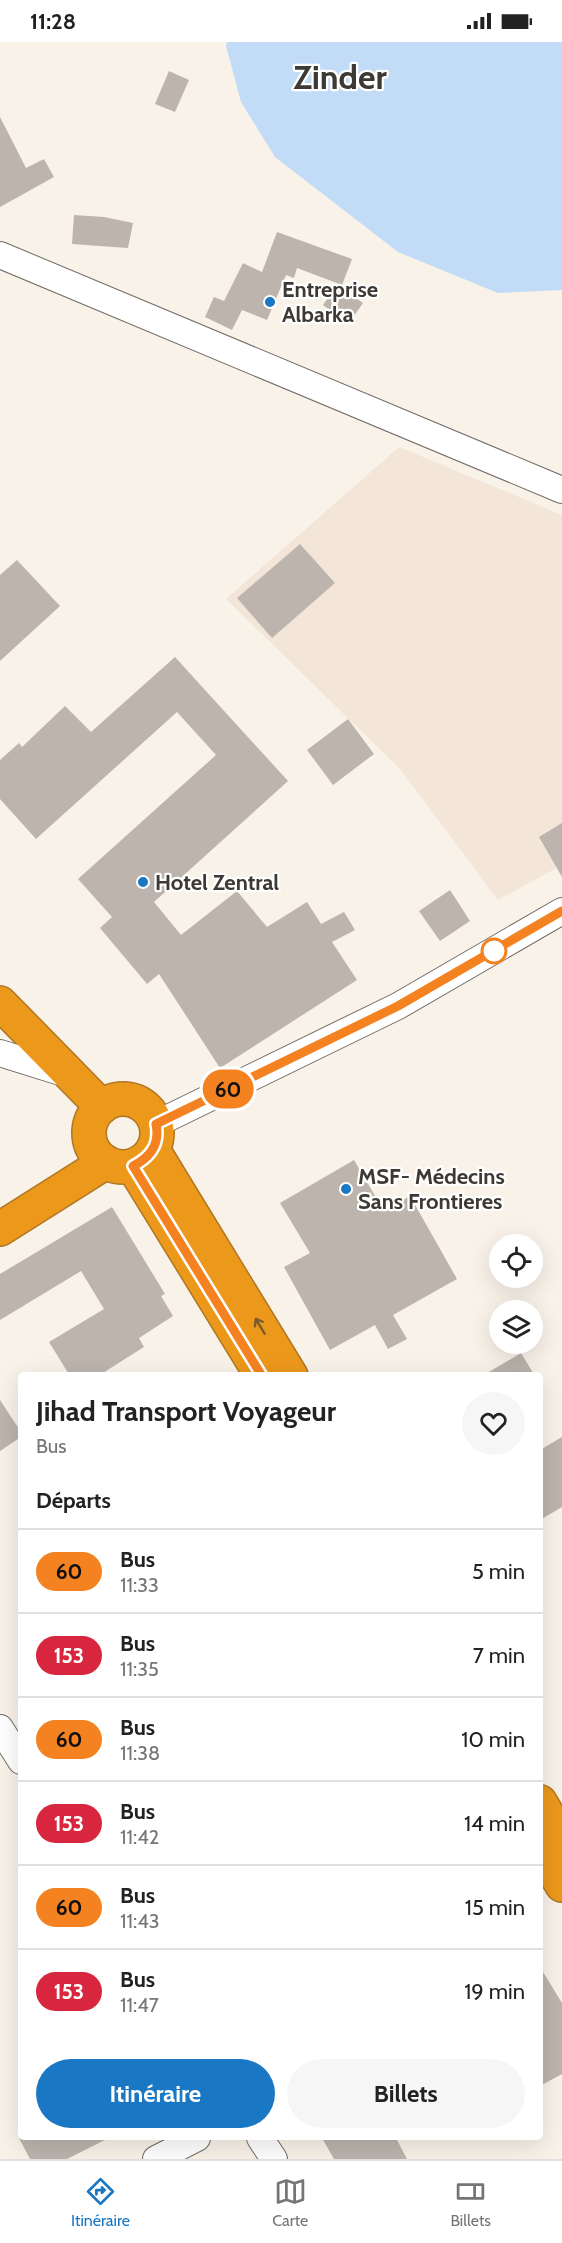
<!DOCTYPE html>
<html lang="fr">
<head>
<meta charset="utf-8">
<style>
	body { margin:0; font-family:Cabin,sans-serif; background:#f6f6f6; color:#222; height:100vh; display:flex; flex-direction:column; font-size:22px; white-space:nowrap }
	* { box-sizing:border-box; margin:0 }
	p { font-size:20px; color:#767676 }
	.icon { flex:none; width:33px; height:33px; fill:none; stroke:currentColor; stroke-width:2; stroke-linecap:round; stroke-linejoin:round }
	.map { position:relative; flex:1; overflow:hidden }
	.panel { position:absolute; left:18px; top:1330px; width:525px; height:768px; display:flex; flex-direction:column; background:#fff; border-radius:6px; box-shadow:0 6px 24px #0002 }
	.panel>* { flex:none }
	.badge { padding:0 12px; border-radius:20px; font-size:21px; line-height:39px }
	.buttons { position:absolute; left:489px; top:1192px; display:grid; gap:12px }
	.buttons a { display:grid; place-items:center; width:54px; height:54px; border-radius:50%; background:#fff; box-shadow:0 6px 24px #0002; font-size:30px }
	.map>.badge { position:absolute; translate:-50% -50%; box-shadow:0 0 0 3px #fff }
	h2 { padding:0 18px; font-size:22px; line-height:54px }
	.round { display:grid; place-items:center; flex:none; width:63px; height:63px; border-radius:32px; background:#f6f6f6 }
	.overview { display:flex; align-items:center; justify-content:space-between; height:102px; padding:0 18px }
	h1 { font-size:28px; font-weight:700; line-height:45px }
	.button { display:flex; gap:12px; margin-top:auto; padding:12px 18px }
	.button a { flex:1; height:69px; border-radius:36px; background:#1a77c3; color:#fff; font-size:24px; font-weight:700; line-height:69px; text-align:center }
	.button a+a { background:#f6f6f6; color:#222 }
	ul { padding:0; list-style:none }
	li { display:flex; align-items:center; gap:18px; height:84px; padding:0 18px; border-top:2px solid #e0e0e0 }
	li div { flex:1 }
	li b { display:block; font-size:22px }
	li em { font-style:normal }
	li .badge { min-width:66px; font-weight:700; text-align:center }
	.status { display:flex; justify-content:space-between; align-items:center; height:42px; padding:0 30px; background:#fff; direction:ltr }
	.status svg { height:16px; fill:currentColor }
	.dock { display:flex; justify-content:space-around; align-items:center; height:84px; border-top:2px solid #e0e0e0; background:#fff; font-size:16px; color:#767676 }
	.dock a { display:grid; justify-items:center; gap:3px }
	.dock .on { color:#1a77c3 }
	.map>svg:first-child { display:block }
	.built { fill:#f3e6d8 }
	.water { fill:#c2dbf6 }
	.building { fill:#bcb4ad }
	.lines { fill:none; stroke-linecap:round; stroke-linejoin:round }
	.minor-casing { stroke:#716b64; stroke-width:28 }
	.highway-casing { stroke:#af7724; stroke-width:36 }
	.minor { stroke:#fff; stroke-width:26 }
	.highway { stroke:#ec981b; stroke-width:33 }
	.oneway { stroke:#7a5b2d }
	.line-casing { stroke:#fff; stroke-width:14 }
	.line { stroke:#f58220; stroke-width:9 }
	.poi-dot { fill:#1a77c3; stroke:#fff; stroke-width:2 }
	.stop-dot { fill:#fff; stroke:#f58220; stroke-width:3 }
	.labels { text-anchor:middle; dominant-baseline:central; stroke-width:4.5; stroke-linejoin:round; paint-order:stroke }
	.poi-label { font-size:22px; font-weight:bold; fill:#3d3a36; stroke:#fff; text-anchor:start }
	.town-label { font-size:34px; font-weight:bold; fill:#3d3a36; stroke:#fff }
</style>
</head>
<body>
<div class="status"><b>11:28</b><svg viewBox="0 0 49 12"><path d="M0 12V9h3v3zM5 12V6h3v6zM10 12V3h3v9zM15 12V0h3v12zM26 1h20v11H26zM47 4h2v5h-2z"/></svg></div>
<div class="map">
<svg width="562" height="2117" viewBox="0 0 562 2117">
	<rect width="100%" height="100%" fill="#f9f2e9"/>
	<!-- built -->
	<path class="built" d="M 399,405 L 562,473 L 562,823 L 498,858 L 401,728 L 226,557 Z"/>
	<!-- water -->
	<path class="water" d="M 227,0 L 562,0 L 562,248 L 498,251 L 398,210 L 275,115 L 241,60 L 226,4 Z"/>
	<!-- building -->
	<path class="building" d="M 169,29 L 189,38 L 175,70 L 155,62 Z
		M 0,75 L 26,126 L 44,117 L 54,135 L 0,165 Z
		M 74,173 L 104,175 L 133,181 L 128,206 L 72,202 Z
		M 277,190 L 352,217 L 342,243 L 297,226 L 294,236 L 286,233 L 267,278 L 242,268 L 232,288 L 205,275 L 214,255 L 224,259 L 243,221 L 262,230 Z
		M 337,243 L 363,261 L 349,281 L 323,263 Z
		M 300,502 L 335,541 L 272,596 L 237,556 Z
		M 17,518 L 60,564 L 0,619 L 0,533 Z
		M 175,615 L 288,739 L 154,860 L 181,893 L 237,849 L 267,885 L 307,860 L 321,882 L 344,870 L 355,888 L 332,900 L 357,938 L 220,1026 L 159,932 L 147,942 L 100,886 L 112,875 L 78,837 L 216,713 L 177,670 L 36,797 L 0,757 L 0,718 L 19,701 L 22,705 L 65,664 L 91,690 Z
		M 348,677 L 374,712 L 333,743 L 307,708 Z
		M 562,781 L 562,835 L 539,795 Z
		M 450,848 L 470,879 L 440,899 L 419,869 Z
		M 354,1118 L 384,1169 L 410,1154 L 457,1237 L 393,1273 L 407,1297 L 388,1307 L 375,1283 L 330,1308 L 284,1225 L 310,1211 L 280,1161 Z
		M 112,1165 L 165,1252 L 161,1254 L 173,1274 L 139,1296 L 144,1305 L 98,1334 L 70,1334 L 49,1300 L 104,1267 L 81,1229 L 0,1278 L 0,1232 Z
		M 521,1311 L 535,1334 L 482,1334 Z
		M 0,1358 L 21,1390 L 21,1395 L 0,1409 Z
		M 562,1395 L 562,1465 L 540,1478 L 540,1408 Z
		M 540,1925 L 562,1961 L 562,2032 L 540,2044 Z
		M 19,2096 L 109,2096 L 67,2117 L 30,2117 Z
		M 322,2096 L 396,2096 L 407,2117 L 334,2117 Z"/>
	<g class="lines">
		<defs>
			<path id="minor" d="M 0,213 L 562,448
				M 0,1011 L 70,1033
				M 156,1082 L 398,964 L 562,869
				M 0,1686 L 21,1719
				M 260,2096 L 274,2117
				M 156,2117 L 197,2096"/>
			<path id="highway" d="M 0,961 L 102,1065
				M89 1091a34 34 0 1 1 68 0a34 34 0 1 1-68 0Z
				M 153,1108 L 291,1334
				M 133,1124 L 262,1334
				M 0,1187 L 106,1120
				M 540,1760 L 562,1797
				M 540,1806 L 562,1843"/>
		</defs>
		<!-- minor casing -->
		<use href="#minor" class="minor-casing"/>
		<!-- highway casing -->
		<use href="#highway" class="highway-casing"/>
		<!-- minor -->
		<use href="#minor" class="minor"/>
		<!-- highway -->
		<use href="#highway" class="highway"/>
	</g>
	<!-- one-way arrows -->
	<defs><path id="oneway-shaft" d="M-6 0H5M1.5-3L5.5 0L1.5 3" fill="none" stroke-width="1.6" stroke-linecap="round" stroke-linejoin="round" transform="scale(1.5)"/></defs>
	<use class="oneway" href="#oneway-shaft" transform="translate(260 1284) rotate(-121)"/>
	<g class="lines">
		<defs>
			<path id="line" d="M 262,1334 L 133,1124 C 151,1115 160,1102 156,1082 L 398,964 L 562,869"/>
		</defs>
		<!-- line casing -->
		<use href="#line" class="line-casing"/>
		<!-- line -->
		<use href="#line" class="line"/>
	</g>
	<!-- markers -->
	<g class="poi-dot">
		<circle cx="270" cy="260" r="6"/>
		<circle cx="143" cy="840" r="6"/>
		<circle cx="346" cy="1147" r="6"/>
	</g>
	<circle class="stop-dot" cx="494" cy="909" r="12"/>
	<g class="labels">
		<!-- poi labels -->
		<g class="poi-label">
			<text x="282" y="247">Entreprise<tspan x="282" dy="25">Albarka</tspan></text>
			<text x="155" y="840">Hotel Zentral</text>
			<text x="358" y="1134">MSF- Médecins<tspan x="358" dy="25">Sans Frontieres</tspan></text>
		</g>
		<!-- town labels -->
		<g class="town-label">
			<text x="340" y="35">Zinder</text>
		</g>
	</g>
</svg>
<div class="buttons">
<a><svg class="icon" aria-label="locate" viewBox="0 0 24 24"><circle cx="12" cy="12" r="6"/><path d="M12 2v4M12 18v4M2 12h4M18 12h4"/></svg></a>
<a><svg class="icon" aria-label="layers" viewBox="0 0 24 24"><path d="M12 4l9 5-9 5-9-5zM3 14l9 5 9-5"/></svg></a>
</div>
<b class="badge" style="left:228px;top:1047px;background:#f58220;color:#111">60</b>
<section class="panel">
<div class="overview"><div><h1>Jihad Transport Voyageur</h1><p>Bus</p></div><a class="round"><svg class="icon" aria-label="heart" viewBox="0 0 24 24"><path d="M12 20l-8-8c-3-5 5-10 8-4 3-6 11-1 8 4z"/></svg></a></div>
<h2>Départs</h2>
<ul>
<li><span class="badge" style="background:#f58220;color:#111">60</span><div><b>Bus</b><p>11:33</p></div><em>5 min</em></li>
<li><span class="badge" style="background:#d7263d;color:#fff">153</span><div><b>Bus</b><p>11:35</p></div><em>7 min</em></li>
<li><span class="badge" style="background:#f58220;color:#111">60</span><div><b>Bus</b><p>11:38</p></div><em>10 min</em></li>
<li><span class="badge" style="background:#d7263d;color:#fff">153</span><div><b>Bus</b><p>11:42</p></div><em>14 min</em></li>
<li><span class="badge" style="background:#f58220;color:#111">60</span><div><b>Bus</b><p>11:43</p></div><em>15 min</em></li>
<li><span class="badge" style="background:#d7263d;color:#fff">153</span><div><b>Bus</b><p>11:47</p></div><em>19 min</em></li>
</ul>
<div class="button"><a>Itinéraire</a><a>Billets</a></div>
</section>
</div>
<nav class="dock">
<a class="on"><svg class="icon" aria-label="directions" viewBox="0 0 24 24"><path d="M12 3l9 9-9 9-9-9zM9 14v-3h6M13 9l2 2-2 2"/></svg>Itinéraire</a>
<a><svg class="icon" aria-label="map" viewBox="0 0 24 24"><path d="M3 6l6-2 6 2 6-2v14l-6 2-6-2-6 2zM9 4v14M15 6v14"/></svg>Carte</a>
<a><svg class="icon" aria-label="tickets" viewBox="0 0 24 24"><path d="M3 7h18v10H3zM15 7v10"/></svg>Billets</a>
</nav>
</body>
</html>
